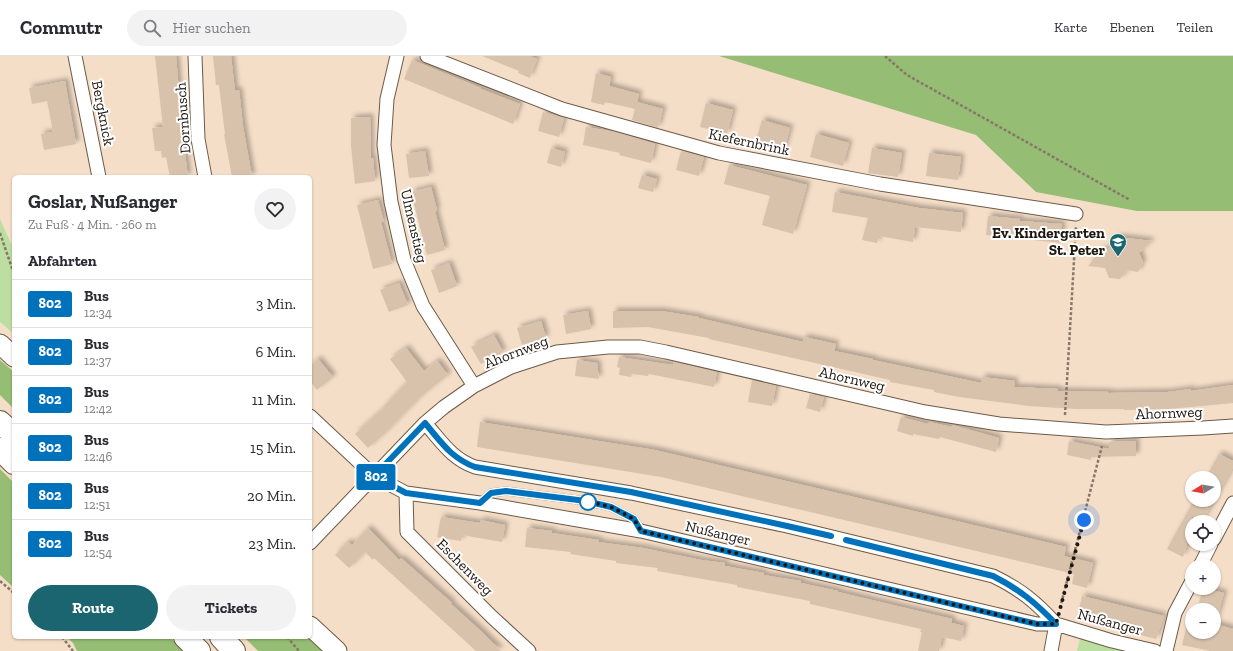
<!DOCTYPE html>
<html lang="de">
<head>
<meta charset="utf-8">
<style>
	body { margin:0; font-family:"Zilla Slab",serif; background:#f2f2f3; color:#2b2b33; height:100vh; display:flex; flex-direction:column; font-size:15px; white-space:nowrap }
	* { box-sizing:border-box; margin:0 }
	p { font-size:13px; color:#7c7c81 }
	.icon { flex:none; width:22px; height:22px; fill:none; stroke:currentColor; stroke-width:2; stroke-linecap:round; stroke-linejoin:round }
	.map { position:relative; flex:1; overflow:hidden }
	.sheet { position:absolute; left:12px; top:119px; width:300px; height:464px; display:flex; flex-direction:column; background:#fff; border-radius:6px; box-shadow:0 1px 3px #0004 }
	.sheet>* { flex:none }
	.badge { padding:0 8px; border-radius:3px; font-size:14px; line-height:26px }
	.needle { width:26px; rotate:259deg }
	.fabs { position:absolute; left:1185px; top:415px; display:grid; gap:8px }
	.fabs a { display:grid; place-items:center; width:36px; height:36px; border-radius:50%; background:#fff; box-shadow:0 1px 3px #0004; font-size:20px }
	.you { position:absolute; width:20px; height:20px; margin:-10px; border:3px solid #fff; border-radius:50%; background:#1a73e8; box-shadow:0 0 0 6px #1a73e833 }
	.map>.badge { position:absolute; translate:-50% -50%; box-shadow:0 0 0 2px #fff }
	h2 { padding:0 16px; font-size:15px; line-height:36px }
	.round { display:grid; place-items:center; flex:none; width:42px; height:42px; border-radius:21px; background:#f2f2f3 }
	.summary { display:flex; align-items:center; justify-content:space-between; height:68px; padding:0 16px }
	h1 { font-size:19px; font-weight:800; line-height:30px }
	.button { display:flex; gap:8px; margin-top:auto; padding:8px 16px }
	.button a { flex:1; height:46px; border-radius:24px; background:#1a6570; color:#fff; font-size:16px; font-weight:800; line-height:46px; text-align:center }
	.button a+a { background:#f2f2f3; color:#2b2b33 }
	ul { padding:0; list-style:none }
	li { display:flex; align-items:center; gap:12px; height:48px; padding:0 16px; border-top:1px solid #e1e1e2 }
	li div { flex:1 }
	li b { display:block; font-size:15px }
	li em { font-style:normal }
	li .badge { min-width:44px; font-weight:700; text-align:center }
	header { display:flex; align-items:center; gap:24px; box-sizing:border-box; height:56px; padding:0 20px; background:#fff; border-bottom:1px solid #e1e1e2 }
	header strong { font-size:19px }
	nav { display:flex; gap:22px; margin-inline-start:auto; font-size:14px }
	.search { width:280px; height:36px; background:#f2f2f3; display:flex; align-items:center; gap:10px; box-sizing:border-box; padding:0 14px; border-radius:22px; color:#7c7c81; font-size:15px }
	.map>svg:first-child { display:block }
	.green { fill:#bcdfa1 }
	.forest { fill:#95be74 }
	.building { fill:#d8c2ac; filter:url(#shadow) }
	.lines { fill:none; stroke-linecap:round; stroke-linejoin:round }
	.lane-casing { stroke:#6d5a46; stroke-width:9 }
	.street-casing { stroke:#6d5a46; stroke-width:15 }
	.secondary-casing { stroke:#6d5a46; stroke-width:21 }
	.highway-casing { stroke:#6d5a46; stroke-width:24 }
	.path { stroke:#877769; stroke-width:2.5; stroke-dasharray:3 2; stroke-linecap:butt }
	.lane { stroke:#fff; stroke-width:7 }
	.street { stroke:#fff; stroke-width:13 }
	.secondary { stroke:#fff; stroke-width:19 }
	.highway { stroke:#fff; stroke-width:22 }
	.line-casing { stroke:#fff; stroke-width:9 }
	.line { stroke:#0072bc; stroke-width:6 }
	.walk { stroke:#1f170f; stroke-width:4; stroke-dasharray:0 7.2 }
	.stop-dot { fill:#fff; stroke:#0072bc; stroke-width:2 }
	.labels { text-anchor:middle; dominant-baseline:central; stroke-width:4; stroke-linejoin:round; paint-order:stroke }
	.street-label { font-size:15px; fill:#1f170f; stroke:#fff }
	.poi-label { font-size:15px; font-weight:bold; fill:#1f170f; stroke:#fff; text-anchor:end }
</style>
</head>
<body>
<header>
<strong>Commutr</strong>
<div class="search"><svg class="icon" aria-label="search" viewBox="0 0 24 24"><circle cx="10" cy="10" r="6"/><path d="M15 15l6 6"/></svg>Hier suchen</div>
<nav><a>Karte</a><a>Ebenen</a><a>Teilen</a></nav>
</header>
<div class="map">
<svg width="1233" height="595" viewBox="0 0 1233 595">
	<defs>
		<filter id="shadow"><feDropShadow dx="3.5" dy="-3.5" stdDeviation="2" flood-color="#0004"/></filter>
	</defs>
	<rect width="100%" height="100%" fill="#f5dec8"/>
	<!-- green -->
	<path class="green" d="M 0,163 L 14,194 L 14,278 L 0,266 Z
		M 1080,583 L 1129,595 L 1077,595 Z"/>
	<!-- forest -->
	<path class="forest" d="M 719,0 L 1233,0 L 1233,155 L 1137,155 L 1036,136 L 976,79 Z
		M 0,304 L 14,316 L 14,353 L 0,339 Z
		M 0,413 L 14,427 L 14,532 L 0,519 Z
		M 67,581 L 170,581 L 184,595 L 77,595 L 73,587 Z
		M 244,581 L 310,581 L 327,595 L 258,595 Z"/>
	<!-- building -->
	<path class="building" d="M 155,0 L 176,0 L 181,59 L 180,59 L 188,121 L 170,121 L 166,101 L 162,102 L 161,95 L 155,95 L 152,72 L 163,71 Z
		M 213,0 L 231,0 L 235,35 L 239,34 L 243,70 L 252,121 L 232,121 L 224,78 L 225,78 L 219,29 L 216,29 Z
		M 482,0 L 530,0 L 537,3 L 530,22 L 518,17 L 519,15 Z
		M 412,4 L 481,32 L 481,33 L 520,48 L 513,68 L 404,23 Z
		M 596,17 L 611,21 L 609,30 L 639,38 L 637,46 L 663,53 L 658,72 L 632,64 L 635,53 L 605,46 L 604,49 L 591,46 Z
		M 65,25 L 76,88 L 44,94 L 41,78 L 53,76 L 47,45 L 32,48 L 29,32 Z
		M 706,47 L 733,54 L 727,78 L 700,71 Z
		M 543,56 L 564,62 L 559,81 L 538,75 Z
		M 370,61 L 371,102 L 373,102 L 375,125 L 355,128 L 351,90 L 351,62 Z
		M 762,64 L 790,72 L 783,96 L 755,88 Z
		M 586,71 L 616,76 L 655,88 L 651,107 L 619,99 L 620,97 L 583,89 Z
		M 816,78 L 849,87 L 843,110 L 810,101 Z
		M 551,92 L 565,96 L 561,111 L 547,107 Z
		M 872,92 L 902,97 L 898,121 L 868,117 Z
		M 425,95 L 429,120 L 409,122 L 406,98 Z
		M 681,95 L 704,101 L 699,120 L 676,114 Z
		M 929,97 L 961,101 L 958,124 L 926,120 Z
		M 729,109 L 807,129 L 793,178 L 762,169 L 770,140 L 724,128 Z
		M 642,119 L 657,123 L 653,136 L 638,132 Z
		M 431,131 L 437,154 L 435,155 L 445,194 L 427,199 L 411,136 Z
		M 835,136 L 919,152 L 963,157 L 961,176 L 915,171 L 913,186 L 879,180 L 877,187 L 862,184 L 868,162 L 832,156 Z
		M 378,144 L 384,166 L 381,166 L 392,208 L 373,213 L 357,149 Z
		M 988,160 L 1020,163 L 1020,165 L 1062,168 L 1061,187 L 986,179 Z
		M 1117,181 L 1152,185 L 1139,197 L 1143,206 L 1138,216 L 1127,214 L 1120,223 L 1109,222 L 1105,212 L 1088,210 L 1102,193 L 1108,194 Z
		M 449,207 L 457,230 L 439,237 L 431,214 Z
		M 399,227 L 408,249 L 389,256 L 380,234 Z
		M 588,255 L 591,273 L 566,278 L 563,259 Z
		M 613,255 L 661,255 L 699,261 L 699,262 L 803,286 L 804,281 L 836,288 L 834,295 L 873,303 L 873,304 L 981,327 L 982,321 L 1015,325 L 1014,331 L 1058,333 L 1058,335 L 1109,336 L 1109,337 L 1168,336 L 1191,333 L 1191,335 L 1233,329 L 1233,347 L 1169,353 L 1124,354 L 1124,353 L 1076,353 L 1029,350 L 959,341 L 934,336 L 934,334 L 890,326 L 890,324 L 709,283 L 709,282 L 648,271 L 613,272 Z
		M 541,265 L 546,282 L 522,289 L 517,272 Z
		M 494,279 L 503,296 L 481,308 L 471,291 Z
		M 406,292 L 424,315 L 437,305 L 448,319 L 419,342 L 384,378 L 368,392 L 355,378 L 385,351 L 384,350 L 407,326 L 390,303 Z
		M 619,301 L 673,309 L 674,306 L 717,316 L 714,331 L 649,318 L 648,320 L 632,318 L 631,321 L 619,319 L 620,312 L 617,311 Z
		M 318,303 L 333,321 L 317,334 L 310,325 L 310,310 Z
		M 577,304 L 597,307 L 599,323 L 575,320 Z
		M 752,324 L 776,330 L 772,350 L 748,346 Z
		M 810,338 L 824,341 L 820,356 L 806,352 Z
		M 901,361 L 928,368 L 929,366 L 952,371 L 952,369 L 999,382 L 996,396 L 940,381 L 939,383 L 913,378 L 913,380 L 897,375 Z
		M 480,366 L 655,394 L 1066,491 L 1064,500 L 1093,507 L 1087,532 L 1072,528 L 1074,518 L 661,421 L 477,391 Z
		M 1069,385 L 1109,393 L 1109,386 L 1136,385 L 1136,400 L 1091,401 L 1091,404 L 1067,399 Z
		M 1219,398 L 1233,405 L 1233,411 L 1214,444 L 1214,422 L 1207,419 Z
		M 1194,444 L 1214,444 L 1202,466 L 1192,460 L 1192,473 L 1183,501 L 1167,493 Z
		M 441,461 L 480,467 L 480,464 L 505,469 L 502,486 L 462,479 L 461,485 L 437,481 Z
		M 368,472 L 399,504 L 401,502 L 452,547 L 451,548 L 482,576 L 501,595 L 476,595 L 374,502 L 373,504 L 365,496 L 349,512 L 335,499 L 348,486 L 352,489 Z
		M 527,472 L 552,475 L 552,477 L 599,484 L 598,486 L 643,492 L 701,504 L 725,507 L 725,510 L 764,517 L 763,519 L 801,525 L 801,527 L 838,535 L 838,536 L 952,563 L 952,567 L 964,570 L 961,585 L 942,581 L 939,595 L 918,595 L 922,576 L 920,576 L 921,573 L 810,548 L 810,545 L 737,531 L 737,529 L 657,515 L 658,512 L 616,507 L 616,505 L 570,498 L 571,496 L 525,491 Z
		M 1203,532 L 1224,537 L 1215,568 L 1233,573 L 1233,595 L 1210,595 L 1182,589 L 1188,565 L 1192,566 L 1192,576 L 1214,576 L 1214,554 L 1197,554 Z
		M 1082,540 L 1164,560 L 1156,583 L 1077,563 Z"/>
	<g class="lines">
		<defs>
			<path id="lane" d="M 480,447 L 491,437 L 506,435 L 586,445 L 611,451 L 634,463 L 641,475"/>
			<path id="street" d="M 75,0 L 99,121
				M 195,0 L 198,83 L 205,121
				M 397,0 L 387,43 L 384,89 L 391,146 L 404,204 L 423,250 L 474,330
				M 427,0 L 562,53 L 719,97 L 880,128 L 1076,158
				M 310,360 L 374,420 L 406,437 L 480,447 L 641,475 L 1037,568 L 1056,568 L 1112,585 L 1155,595
				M 425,367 C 442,386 451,402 475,411 L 631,437 L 787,470 L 993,520 C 1020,533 1036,546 1056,568
				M 406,437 L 407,476 L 492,561 L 529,595
				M 1214,483 L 1233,447
				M 310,487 L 425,367 L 444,351 L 474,330 L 511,311 L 557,296 L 608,291 L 640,291 L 666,296 L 925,356 L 999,368 L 1106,376 L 1203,372 L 1233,370
				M 1200,510 L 1211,488
				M 1051,595 L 1056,568
				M 1166,595 L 1175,557 L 1192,525"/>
			<path id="secondary" d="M 0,288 L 14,301
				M 310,570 L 337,595"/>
			<path id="highway" d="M 0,366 L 14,379
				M 0,393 L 14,407
				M 185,581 L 199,595
				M 221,581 L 234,595"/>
		</defs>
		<!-- lane casing -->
		<use href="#lane" class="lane-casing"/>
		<!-- street casing -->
		<use href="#street" class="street-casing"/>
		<!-- secondary casing -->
		<use href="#secondary" class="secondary-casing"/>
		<!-- highway casing -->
		<use href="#highway" class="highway-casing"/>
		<!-- path -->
		<path class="path" d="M 885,0 L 907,19 L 1130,144
			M 0,177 L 14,218
			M 1065,359 L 1076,170
			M 0,525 L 14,537
			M 1060,552 L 1102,390
			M 62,581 L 73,595
			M 287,581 L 299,595"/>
		<!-- lane -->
		<use href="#lane" class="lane"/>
		<!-- street -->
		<use href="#street" class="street"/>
		<!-- secondary -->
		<use href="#secondary" class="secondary"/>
		<!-- highway -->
		<use href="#highway" class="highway"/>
	</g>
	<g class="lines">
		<defs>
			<path id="line" d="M 831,480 L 787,470 L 631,436 L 475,411 C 451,402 441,386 425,367 L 374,420 L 406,437 L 480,447 L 491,437 L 506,435 L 586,445 L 611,451 L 634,463 L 641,475 L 1037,568 L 1056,568 C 1036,547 1019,533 993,520 L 846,484"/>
		</defs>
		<!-- line casing -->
		<use href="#line" class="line-casing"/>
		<!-- line -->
		<use href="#line" class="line"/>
		<!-- walk -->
		<path class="walk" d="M 588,446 L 586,445 L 611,451 L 634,463 L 641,475 L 1037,568 L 1056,568 L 1084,464"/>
	</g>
	<!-- icons -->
	<defs>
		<symbol id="school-pin" viewBox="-11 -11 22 30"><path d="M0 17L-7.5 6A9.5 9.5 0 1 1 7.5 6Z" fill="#1a6570" stroke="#fff"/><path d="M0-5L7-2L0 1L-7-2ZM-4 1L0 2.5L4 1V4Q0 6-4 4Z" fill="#fff"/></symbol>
	</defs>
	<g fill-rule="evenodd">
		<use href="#school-pin" x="1108" y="176" width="20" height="27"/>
	</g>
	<!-- markers -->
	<circle class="stop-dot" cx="588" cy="446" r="8"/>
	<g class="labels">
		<!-- street labels -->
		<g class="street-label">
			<text transform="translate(103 57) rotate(79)">Bergknick</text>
			<text transform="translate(183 62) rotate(-94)">Dornbusch</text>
			<text transform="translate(749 86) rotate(12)">Kiefernbrink</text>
			<text transform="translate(414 170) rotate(77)">Ulmenstieg</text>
			<text transform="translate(516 296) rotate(-21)">Ahornweg</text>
			<text transform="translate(852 323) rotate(13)">Ahornweg</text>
			<text transform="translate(1169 357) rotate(-2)">Ahornweg</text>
			<text transform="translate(718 477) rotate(13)">Nußanger</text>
			<text transform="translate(465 511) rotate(45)">Eschenweg</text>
			<text transform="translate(1110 566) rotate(15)">Nußanger</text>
		</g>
		<!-- poi labels -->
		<g class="poi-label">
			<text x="1105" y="177">Ev. Kindergarten<tspan x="1105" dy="17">St. Peter</tspan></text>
		</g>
	</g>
</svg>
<div class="fabs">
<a><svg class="needle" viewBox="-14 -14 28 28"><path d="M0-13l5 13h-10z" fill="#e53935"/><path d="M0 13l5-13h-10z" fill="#7c7c81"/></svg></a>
<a><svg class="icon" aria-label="locate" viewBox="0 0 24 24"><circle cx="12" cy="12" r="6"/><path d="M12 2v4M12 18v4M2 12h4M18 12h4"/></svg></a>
<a>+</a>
<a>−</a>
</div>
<div class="you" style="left:1084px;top:464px"></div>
<b class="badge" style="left:376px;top:421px;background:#0072bc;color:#fff">802</b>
<section class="sheet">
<div class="summary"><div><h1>Goslar, Nußanger</h1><p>Zu Fuß · 4 Min. · 260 m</p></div><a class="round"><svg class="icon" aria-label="heart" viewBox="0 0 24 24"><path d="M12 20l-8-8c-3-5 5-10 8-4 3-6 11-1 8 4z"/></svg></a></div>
<h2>Abfahrten</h2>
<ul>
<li><span class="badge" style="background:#0072bc;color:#fff">802</span><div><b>Bus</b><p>12:34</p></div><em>3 Min.</em></li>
<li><span class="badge" style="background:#0072bc;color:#fff">802</span><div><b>Bus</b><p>12:37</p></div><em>6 Min.</em></li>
<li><span class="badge" style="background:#0072bc;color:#fff">802</span><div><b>Bus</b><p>12:42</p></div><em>11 Min.</em></li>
<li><span class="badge" style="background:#0072bc;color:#fff">802</span><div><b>Bus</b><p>12:46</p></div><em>15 Min.</em></li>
<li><span class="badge" style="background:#0072bc;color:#fff">802</span><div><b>Bus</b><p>12:51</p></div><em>20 Min.</em></li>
<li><span class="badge" style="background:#0072bc;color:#fff">802</span><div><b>Bus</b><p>12:54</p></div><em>23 Min.</em></li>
</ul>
<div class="button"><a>Route</a><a>Tickets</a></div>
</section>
</div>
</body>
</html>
